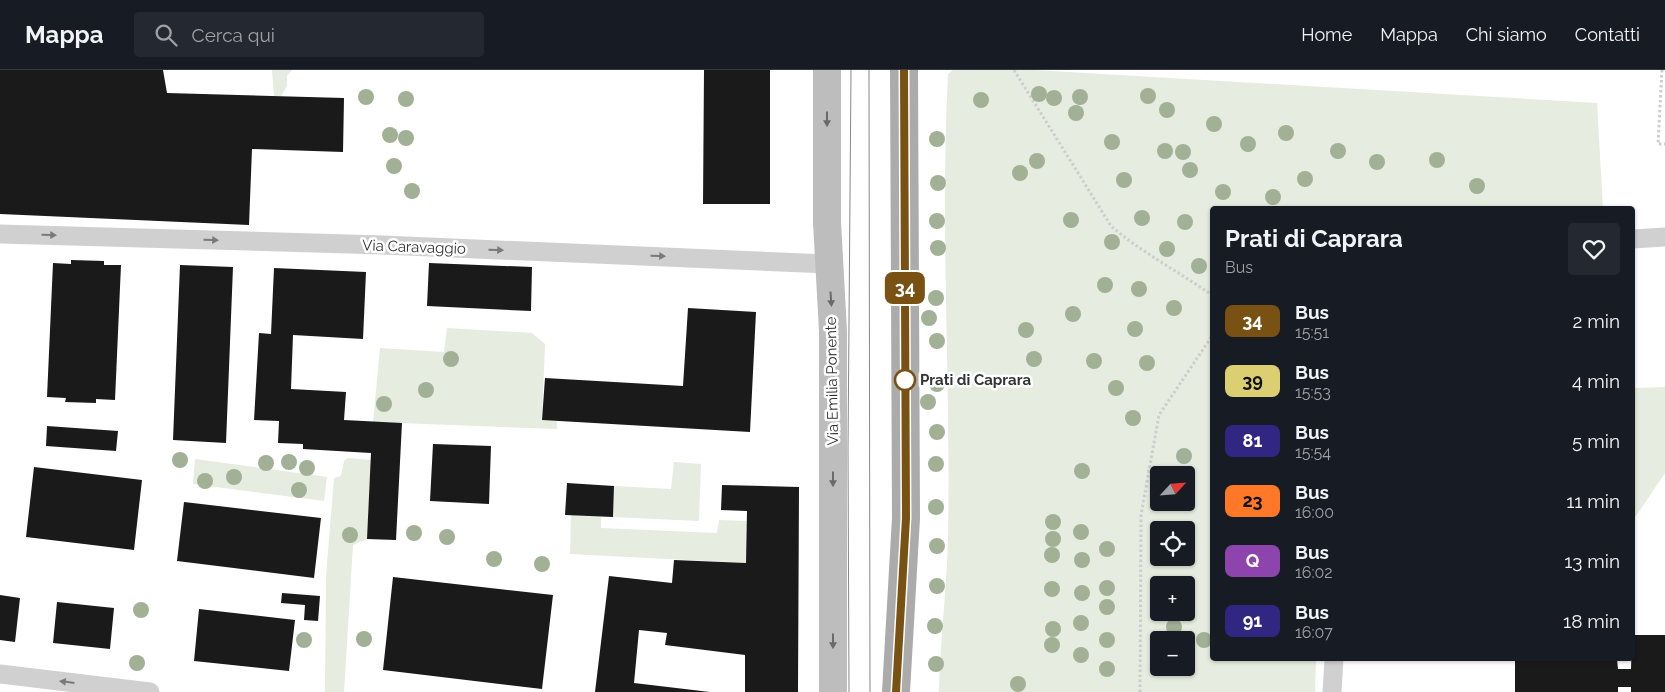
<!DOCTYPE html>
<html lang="it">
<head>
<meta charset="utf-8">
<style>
	body { margin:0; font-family:Raleway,sans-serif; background:#242831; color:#f1f3f6; height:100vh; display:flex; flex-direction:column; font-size:19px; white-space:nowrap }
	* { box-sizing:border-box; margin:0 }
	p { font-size:16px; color:#9ea1a6 }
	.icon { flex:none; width:28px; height:28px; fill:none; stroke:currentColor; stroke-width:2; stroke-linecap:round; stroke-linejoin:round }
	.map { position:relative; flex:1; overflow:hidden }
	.sheet { position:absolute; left:1210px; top:136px; width:425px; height:455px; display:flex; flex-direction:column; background:#171b24; border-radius:5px; box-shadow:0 1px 4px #0004 }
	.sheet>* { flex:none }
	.badge { padding:0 10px; border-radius:8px; font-size:18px; line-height:32px }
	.needle { width:32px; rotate:64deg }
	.controls { position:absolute; left:1150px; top:396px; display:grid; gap:10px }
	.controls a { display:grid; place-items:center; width:45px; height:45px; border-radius:5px; background:#171b24; box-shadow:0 1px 4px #0004; font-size:25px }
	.map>.badge { position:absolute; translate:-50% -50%; box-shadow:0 0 0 2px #fff }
	.round { display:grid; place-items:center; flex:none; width:52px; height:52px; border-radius:5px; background:#242831 }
	.overview { display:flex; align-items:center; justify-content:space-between; height:85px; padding:0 15px }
	h1 { font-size:24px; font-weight:700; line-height:38px }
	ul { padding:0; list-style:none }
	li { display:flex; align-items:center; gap:15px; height:60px; padding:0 15px }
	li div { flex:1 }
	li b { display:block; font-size:19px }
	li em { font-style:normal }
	li .badge { min-width:55px; font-weight:700; text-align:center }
	header { display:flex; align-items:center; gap:30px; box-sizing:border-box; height:70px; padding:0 25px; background:#171b24; border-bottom:1px solid #363941 }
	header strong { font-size:24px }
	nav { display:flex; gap:28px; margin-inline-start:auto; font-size:18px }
	.search { width:350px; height:45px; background:#242831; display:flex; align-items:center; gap:12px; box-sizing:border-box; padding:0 18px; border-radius:5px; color:#9ea1a6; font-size:19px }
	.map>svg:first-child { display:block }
	.green { fill:#e6ecdf; fill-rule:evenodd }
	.building { fill:#1a1a1a }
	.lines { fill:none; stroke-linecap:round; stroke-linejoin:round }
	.path { stroke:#cdcdcd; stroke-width:3; stroke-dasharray:2.5 2.5; stroke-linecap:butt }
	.lane { stroke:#d0d0d0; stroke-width:19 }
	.secondary { stroke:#bdbdbd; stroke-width:28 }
	.primary { stroke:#ababab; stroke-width:28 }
	.tram { stroke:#888; stroke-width:1 }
	.tree { fill:#a2b095 }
	.oneway { fill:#6a6a6a }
	.oneway2 { fill:#7a7a7a }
	.line-casing { stroke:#fff; stroke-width:11 }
	.line { stroke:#795113; stroke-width:8 }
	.stop-dot { fill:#fff; stroke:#795113; stroke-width:2.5 }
	.labels { text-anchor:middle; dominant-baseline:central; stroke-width:5; stroke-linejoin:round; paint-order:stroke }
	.street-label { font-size:15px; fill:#333; stroke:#fff }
	.stop-label { font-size:15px; font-weight:bold; fill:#333; stroke:#fff; text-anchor:start }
</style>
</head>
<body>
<header>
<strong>Mappa</strong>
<div class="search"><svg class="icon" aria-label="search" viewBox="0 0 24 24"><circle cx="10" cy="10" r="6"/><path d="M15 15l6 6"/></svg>Cerca qui</div>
<nav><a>Home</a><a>Mappa</a><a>Chi siamo</a><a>Contatti</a></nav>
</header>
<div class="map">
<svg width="1665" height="622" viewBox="0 0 1665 622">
	<rect width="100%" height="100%" fill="#fff"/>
	<!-- green -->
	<path class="green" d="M 272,0 L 292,0 L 287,6 L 287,16 L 281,26 L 274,26 Z
		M 953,0 L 1034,0 L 1597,33 L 1603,139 L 1212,139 L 1212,589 L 1316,589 L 1315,622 L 939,622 C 940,570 947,519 948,467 C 951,313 940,159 948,4 ZM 1159,405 L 1186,405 L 1186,432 L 1159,432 ZM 1159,460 L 1186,460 L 1186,488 L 1159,488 ZM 1159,515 L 1186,515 L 1186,542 L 1159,542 ZM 1159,570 L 1186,570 L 1186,598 L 1159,598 Z
		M 447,258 L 532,263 L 545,274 L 542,350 L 557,351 L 557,359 L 373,352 L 380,278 L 444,282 Z
		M 1632,316 L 1633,318 L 1665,317 L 1665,403 L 1636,446 L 1633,446 Z
		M 348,388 L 371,390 L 367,469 L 353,475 L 344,622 L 325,622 L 326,506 L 334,408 L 341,406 L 344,391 Z
		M 195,389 L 327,407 L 324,431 L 193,414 Z
		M 674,392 L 701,394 L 699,451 L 613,447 L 614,416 L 671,419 Z
		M 571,445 L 601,447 L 601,458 L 717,463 L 719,450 L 747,451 L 746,493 L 570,484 Z"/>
	<!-- building -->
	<path class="building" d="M 0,0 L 163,0 L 167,23 L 344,28 L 343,82 L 252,79 L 249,155 L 0,144 Z
		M 704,0 L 770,0 L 770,134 L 703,134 Z
		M 71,190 L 104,191 L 104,195 L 121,195 L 115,330 L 96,329 L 96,333 L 65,332 L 66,328 L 47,327 L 53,193 L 71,194 Z
		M 429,193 L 532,197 L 531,241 L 427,236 Z
		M 180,195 L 233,197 L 226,373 L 173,370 Z
		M 274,198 L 366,202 L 363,269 L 293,265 L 291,319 L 346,322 L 344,350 L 402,353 L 396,470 L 367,469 L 371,383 L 303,379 L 303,374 L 278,373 L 279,351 L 254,350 L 259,263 L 271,264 Z
		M 688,238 L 756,242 L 750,362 L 542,350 L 545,308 L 683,316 Z
		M 47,356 L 118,361 L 116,381 L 46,376 Z
		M 433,374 L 491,376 L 489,434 L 430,431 Z
		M 34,397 L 142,410 L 134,480 L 26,467 Z
		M 567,413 L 614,416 L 613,447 L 565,445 Z
		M 722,415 L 799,417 L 798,622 L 745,622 L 745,585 L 665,575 L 667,563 L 639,560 L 634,613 L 710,622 L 595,622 L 609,506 L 672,513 L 674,490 L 746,493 L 747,441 L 721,440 Z
		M 184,432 L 321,448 L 314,508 L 177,491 Z
		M 393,507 L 553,525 L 542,619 L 383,600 Z
		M 282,523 L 320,526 L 318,551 L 304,550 L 305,535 L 281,533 Z
		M 0,525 L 20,528 L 15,572 L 0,570 Z
		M 57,532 L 114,538 L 110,579 L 53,573 Z
		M 199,539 L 295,550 L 289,601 L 194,591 Z
		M 1632,565 L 1665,565 L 1665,622 L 1631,622 L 1631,617 L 1618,617 L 1618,622 L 1515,622 L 1515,589 L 1617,589 L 1618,599 L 1631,599 Z"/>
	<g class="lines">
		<!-- path -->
		<path class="path" d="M 1014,0 L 1111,156 C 1141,182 1179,202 1212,225
			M 1662,0 L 1658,74 L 1665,74
			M 1140,622 L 1141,445 L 1159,345 L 1212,266"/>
		<!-- lane -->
		<path class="lane" d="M 0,164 L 383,175 L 828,194
			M 1632,169 L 1665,167
			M 0,604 L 150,622
			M 1332,622 L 1334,589"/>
		<!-- secondary -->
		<path class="secondary" d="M 827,0 L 827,152 L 833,261 L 833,622"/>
		<!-- primary -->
		<path class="primary" d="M 896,622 L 906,448 L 904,0"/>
		<!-- tram -->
		<path class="tram" d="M 869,0 L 870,622
			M 849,622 L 848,378 L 851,0"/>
	</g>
	<!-- trees -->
	<g class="tree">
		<circle cx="1039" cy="24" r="8"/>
		<circle cx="1148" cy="26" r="8"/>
		<circle cx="366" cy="27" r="8"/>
		<circle cx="1080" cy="27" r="8"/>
		<circle cx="1054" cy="28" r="8"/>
		<circle cx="406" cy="29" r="8"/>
		<circle cx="981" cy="30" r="8"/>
		<circle cx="1167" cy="40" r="8"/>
		<circle cx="1076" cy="43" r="8"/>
		<circle cx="1214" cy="54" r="8"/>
		<circle cx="1286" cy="63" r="8"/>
		<circle cx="390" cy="65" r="8"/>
		<circle cx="406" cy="68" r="8"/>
		<circle cx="937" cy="69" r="8"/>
		<circle cx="1112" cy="72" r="8"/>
		<circle cx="1248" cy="74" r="8"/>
		<circle cx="1165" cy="81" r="8"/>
		<circle cx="1338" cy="81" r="8"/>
		<circle cx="1183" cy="82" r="8"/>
		<circle cx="1437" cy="90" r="8"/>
		<circle cx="1037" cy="91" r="8"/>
		<circle cx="1377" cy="92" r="8"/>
		<circle cx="394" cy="96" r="8"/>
		<circle cx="1190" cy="100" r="8"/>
		<circle cx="1020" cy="103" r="8"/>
		<circle cx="1305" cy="109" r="8"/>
		<circle cx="1124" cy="110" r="8"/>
		<circle cx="938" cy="113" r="8"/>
		<circle cx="1477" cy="116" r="8"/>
		<circle cx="412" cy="121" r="8"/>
		<circle cx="1223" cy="122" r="8"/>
		<circle cx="1273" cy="127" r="8"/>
		<circle cx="1142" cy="148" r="8"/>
		<circle cx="1071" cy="150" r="8"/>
		<circle cx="937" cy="151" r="8"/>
		<circle cx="1185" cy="152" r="8"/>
		<circle cx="1112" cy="172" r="8"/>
		<circle cx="938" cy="178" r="8"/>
		<circle cx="1167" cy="179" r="8"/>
		<circle cx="1199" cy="196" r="8"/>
		<circle cx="1105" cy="215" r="8"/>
		<circle cx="1139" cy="219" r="8"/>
		<circle cx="936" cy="228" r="8"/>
		<circle cx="1174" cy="238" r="8"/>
		<circle cx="1073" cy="244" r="8"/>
		<circle cx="929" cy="248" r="8"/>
		<circle cx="1135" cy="259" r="8"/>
		<circle cx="1026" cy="260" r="8"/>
		<circle cx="937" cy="271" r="8"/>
		<circle cx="451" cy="289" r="8"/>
		<circle cx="1034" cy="289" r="8"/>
		<circle cx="1094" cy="291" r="8"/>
		<circle cx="1147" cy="293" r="8"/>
		<circle cx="937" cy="314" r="8"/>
		<circle cx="1116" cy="318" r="8"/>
		<circle cx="426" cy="320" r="8"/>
		<circle cx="928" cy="332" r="8"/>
		<circle cx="384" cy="334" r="8"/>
		<circle cx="1133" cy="348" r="8"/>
		<circle cx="937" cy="362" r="8"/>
		<circle cx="1184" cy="386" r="8"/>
		<circle cx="180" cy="390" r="8"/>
		<circle cx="289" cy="392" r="8"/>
		<circle cx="266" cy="393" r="8"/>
		<circle cx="936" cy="394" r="8"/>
		<circle cx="307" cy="398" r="8"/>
		<circle cx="1082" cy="401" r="8"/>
		<circle cx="234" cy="407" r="8"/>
		<circle cx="205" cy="411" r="8"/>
		<circle cx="299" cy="420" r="8"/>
		<circle cx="936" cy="437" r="8"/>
		<circle cx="1053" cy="452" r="8"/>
		<circle cx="1081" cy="462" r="8"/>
		<circle cx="414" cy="463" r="8"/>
		<circle cx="350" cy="465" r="8"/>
		<circle cx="447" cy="467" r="8"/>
		<circle cx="1053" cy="469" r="8"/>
		<circle cx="937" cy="476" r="8"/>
		<circle cx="1107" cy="479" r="8"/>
		<circle cx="1052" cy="485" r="8"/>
		<circle cx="494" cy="489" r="8"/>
		<circle cx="1082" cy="490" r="8"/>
		<circle cx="542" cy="494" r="8"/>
		<circle cx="937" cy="516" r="8"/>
		<circle cx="1107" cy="518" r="8"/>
		<circle cx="1052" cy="519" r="8"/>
		<circle cx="1082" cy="523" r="8"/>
		<circle cx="1107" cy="537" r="8"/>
		<circle cx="141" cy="540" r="8"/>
		<circle cx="1081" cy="553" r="8"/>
		<circle cx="935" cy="556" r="8"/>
		<circle cx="1174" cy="557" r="8"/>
		<circle cx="1053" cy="559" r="8"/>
		<circle cx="364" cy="569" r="8"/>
		<circle cx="304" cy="570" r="8"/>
		<circle cx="1107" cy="570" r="8"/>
		<circle cx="1204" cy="570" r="8"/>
		<circle cx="1052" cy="575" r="8"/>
		<circle cx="1081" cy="585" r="8"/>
		<circle cx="137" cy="593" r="8"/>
		<circle cx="936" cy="594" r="8"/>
		<circle cx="1107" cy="599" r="8"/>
		<circle cx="1018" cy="614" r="8"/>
	</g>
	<!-- one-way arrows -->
	<defs><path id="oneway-solid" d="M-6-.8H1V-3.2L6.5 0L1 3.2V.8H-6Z" transform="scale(1.25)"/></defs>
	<g class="oneway">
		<use href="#oneway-solid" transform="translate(827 49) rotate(90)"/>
		<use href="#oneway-solid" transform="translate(831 229) rotate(86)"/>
		<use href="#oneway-solid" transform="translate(833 409) rotate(90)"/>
		<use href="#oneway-solid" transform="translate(833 571) rotate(90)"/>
	</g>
	<g class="oneway2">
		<use href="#oneway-solid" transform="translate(49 165) rotate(1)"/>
		<use href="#oneway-solid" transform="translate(211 170) rotate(2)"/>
		<use href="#oneway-solid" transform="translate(496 180) rotate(2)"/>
		<use href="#oneway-solid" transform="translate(658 186) rotate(2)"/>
		<use href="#oneway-solid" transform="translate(67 612) rotate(-173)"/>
	</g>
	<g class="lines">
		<defs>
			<path id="line" d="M 896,622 L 906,448 L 904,0"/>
		</defs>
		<!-- line casing -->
		<use href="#line" class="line-casing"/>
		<!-- line -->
		<use href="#line" class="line"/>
	</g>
	<!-- markers -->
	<circle class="stop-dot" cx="905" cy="310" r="10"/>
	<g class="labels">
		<!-- street labels -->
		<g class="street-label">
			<text transform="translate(414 177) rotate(2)">Via Caravaggio</text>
			<text transform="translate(832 311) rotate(-91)">Via Emilia Ponente</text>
		</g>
		<!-- stop labels -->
		<g class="stop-label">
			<text x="920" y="310">Prati di Caprara</text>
		</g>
	</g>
</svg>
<div class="controls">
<a><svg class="needle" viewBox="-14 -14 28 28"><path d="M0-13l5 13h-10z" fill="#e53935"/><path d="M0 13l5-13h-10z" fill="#9ea1a6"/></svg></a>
<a><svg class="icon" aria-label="locate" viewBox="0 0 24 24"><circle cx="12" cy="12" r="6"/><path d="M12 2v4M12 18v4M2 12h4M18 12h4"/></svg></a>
<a>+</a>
<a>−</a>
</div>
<b class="badge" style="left:905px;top:218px;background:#795113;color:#fff">34</b>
<section class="sheet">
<div class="overview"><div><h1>Prati di Caprara</h1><p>Bus</p></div><a class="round"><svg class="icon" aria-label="heart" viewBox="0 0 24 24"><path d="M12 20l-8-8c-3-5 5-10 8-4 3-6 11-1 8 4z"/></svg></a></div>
<ul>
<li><span class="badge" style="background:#795113;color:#fff">34</span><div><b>Bus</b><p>15:51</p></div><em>2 min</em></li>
<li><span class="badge" style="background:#dccf71;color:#111">39</span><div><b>Bus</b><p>15:53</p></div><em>4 min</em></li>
<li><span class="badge" style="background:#312783;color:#fff">81</span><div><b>Bus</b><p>15:54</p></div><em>5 min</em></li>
<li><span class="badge" style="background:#ff7827;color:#111">23</span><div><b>Bus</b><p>16:00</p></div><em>11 min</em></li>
<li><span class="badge" style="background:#8e44ad;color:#fff">Q</span><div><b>Bus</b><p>16:02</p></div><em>13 min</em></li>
<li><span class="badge" style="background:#312783;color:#fff">91</span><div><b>Bus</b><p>16:07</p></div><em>18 min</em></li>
</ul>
</section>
</div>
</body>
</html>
